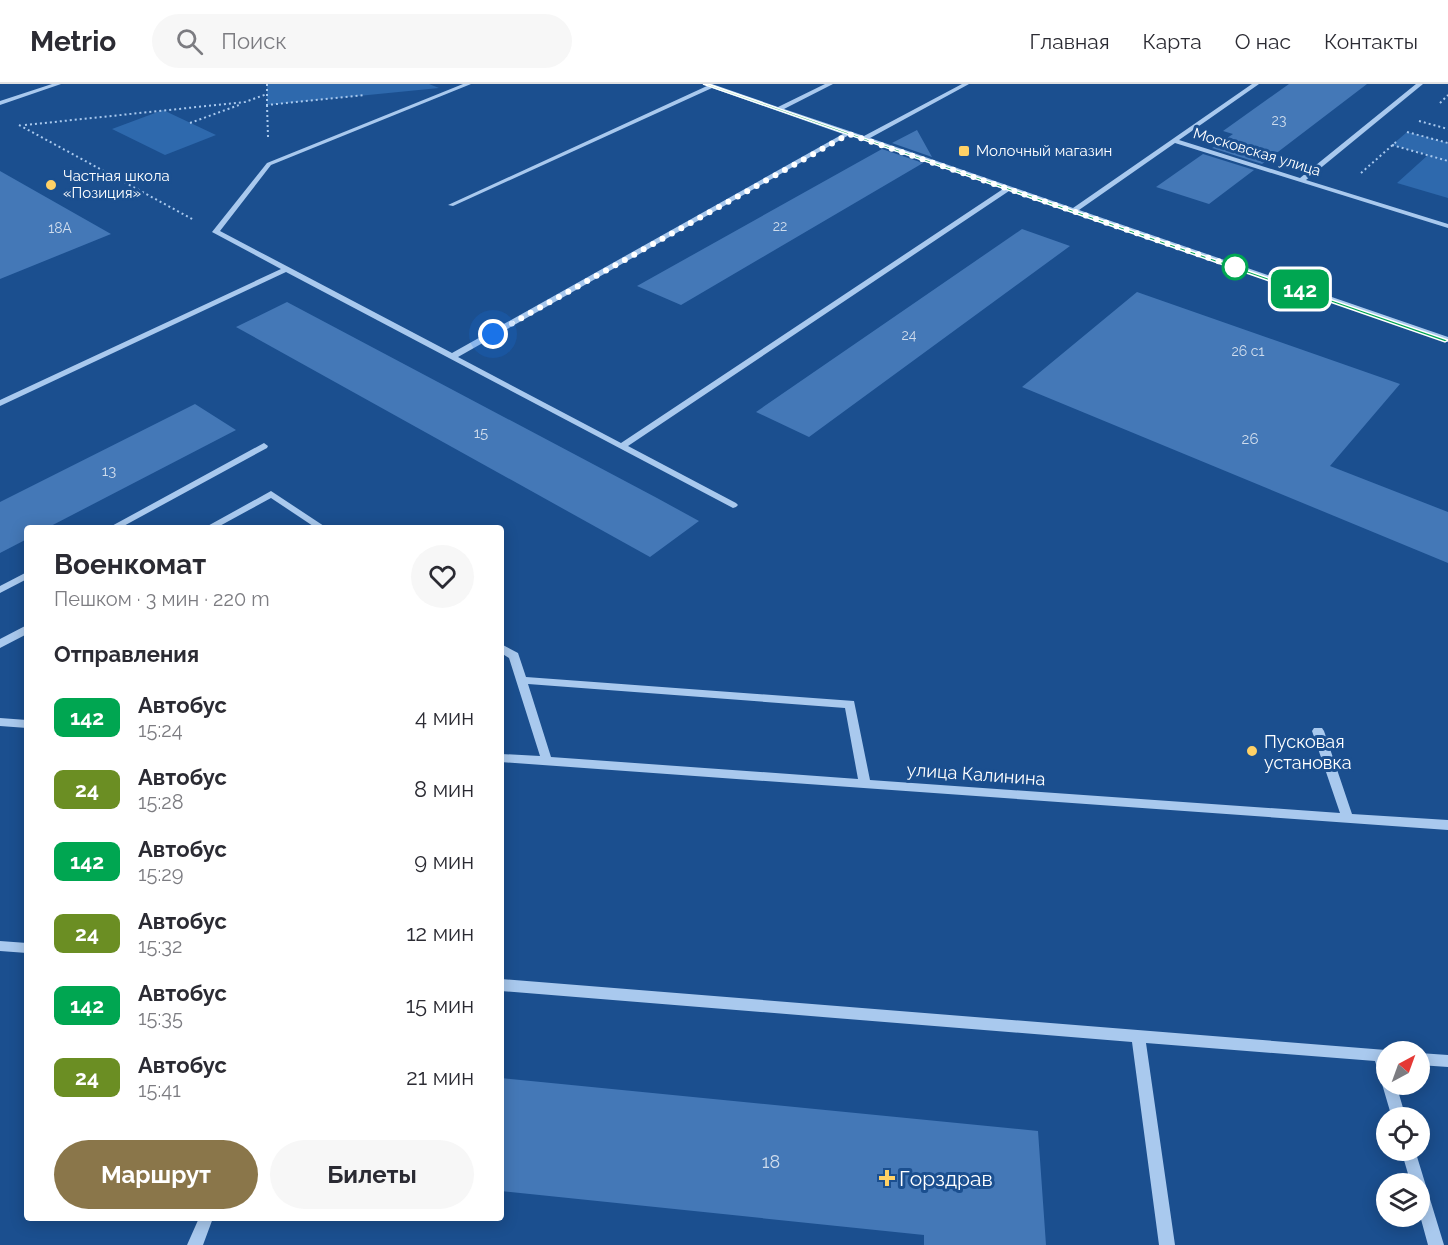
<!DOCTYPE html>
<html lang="ru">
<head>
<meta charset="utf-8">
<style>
	body { margin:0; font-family:Raleway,sans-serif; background:#f7f7f7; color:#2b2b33; height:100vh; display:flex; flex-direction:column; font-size:22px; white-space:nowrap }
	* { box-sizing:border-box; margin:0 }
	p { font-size:20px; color:#7c7c81 }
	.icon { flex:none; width:33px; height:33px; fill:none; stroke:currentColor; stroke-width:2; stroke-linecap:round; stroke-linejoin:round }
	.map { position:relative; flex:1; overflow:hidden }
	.sheet { position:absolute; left:24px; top:441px; width:480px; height:696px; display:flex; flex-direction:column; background:#fff; border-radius:6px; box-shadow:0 3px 15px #0003 }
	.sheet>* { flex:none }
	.badge { padding:0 12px; border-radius:9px; font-size:21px; line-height:39px }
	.needle { width:39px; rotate:41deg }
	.buttons { position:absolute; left:1376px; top:957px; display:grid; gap:12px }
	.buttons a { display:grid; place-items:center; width:54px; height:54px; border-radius:50%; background:#fff; box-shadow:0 3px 15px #0003; font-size:30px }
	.you { position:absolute; width:30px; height:30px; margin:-15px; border:4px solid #fff; border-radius:50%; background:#1a73e8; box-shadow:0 0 0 9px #1a73e833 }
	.map>.badge { position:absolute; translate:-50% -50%; box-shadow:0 0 0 3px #fff }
	h2 { padding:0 30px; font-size:22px; line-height:54px }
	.round { display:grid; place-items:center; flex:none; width:63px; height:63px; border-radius:32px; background:#f7f7f7 }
	.summary { display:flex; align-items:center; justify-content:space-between; height:102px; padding:0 30px }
	h1 { font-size:28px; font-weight:700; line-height:45px }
	.cta { display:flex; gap:12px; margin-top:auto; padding:12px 30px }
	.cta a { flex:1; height:69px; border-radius:36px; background:#8a764a; color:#fff; font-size:24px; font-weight:700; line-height:69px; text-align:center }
	.cta a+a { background:#f7f7f7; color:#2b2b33 }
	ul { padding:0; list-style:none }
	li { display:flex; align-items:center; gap:18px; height:72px; padding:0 30px }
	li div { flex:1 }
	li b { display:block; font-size:22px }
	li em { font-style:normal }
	li .badge { min-width:66px; font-weight:700; text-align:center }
	header { display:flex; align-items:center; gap:36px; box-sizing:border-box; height:84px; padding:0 30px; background:#fff; border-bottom:2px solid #e1e1e2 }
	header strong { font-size:28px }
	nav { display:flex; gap:33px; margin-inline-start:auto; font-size:21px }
	.search { width:420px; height:54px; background:#f7f7f7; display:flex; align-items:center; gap:15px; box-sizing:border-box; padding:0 21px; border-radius:33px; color:#7c7c81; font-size:22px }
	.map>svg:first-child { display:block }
	.green { fill:#2e69ad }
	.building { fill:#4478b7 }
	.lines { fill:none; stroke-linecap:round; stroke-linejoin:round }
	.path { stroke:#a9c9ee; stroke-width:2; stroke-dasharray:2 3; stroke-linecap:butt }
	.minor { fill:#a9c9ee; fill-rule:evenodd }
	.line { fill:#00a651; stroke:#fff; stroke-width:1.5 }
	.walk { stroke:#fff; stroke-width:6; stroke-dasharray:0 10.8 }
	.poi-dot { fill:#ffd166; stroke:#1b4f8f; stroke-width:2 }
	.stop-dot { fill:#fff; stroke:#00a651; stroke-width:3 }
	.labels { text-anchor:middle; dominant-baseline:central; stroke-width:6; stroke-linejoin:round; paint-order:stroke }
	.far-number-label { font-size:14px; fill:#d0dded }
	.far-poi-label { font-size:15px; fill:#fff; stroke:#1b4f8f; text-anchor:start }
	.far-street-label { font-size:15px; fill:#fff; stroke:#1b4f8f }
	.number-label { font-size:15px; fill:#d0dded }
	.poi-label { font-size:18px; fill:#fff; stroke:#1b4f8f; text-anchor:start }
	.street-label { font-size:18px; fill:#fff; stroke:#1b4f8f }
	.near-number-label { font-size:18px; fill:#d0dded }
	.near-poi-label { font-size:21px; fill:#fff; stroke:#1b4f8f; text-anchor:start }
</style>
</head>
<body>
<header>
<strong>Metrio</strong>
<div class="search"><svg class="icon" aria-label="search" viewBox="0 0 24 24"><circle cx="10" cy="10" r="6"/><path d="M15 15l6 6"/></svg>Поиск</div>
<nav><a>Главная</a><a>Карта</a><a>О нас</a><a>Контакты</a></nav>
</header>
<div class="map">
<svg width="1448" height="1161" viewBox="0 0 1448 1161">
	<rect width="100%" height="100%" fill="#1b4f8f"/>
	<!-- green -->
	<path class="green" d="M 267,0 L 429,0 L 439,4 L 267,21 Z
		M 163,26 L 216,51 L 165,71 L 112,45 Z
		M 1407,48 L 1448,59 L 1448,114 L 1397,99 L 1428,71 L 1392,61 Z"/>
	<!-- building -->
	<path class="building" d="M 1289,0 L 1367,0 L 1262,80 L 1212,64 L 1233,50 L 1223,47 Z
		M 917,46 L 932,73 L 892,59 Z
		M 882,65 L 923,79 L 681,221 L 637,202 Z
		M 1203,70 L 1254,86 L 1209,120 L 1156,103 Z
		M 0,87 L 111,150 L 0,195 Z
		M 1022,145 L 1070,162 L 809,353 L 756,328 Z
		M 1137,208 L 1400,300 L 1330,382 L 1448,428 L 1448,479 L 1022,303 Z
		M 287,218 L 657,414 L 699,437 L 650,473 L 236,243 Z
		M 195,320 L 236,346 L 47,444 L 27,444 L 27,455 L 0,469 L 0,418 Z
		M 501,994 L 1038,1047 L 1046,1161 L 924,1161 L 924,1151 L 501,1107 Z"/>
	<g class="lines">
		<!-- path -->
		<path class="path" d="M 267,0 L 267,21 L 365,11
			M 1440,19 L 1448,11
			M 267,21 L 268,53
			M 1419,37 L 1448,45
			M 190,39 L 239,21
			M 19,41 L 194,136
			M 25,41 L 245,18 L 267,10
			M 1407,48 L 1448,59
			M 1392,61 L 1448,77
			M 1361,89 L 1396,58"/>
		<!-- minor -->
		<path class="minor" d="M 52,0 L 61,0 L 0,21 L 0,17 Z
			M 463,0 L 471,0 L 271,81 L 220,147 L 452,269 L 843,50 L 712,4 L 453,122 L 448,121 L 707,2 L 703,0 L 712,0 L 778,23 L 825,0 L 833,0 L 784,25 L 864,52 L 962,0 L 969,0 L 870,54 L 1073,124 L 1252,0 L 1259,0 L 1179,56 L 1300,94 L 1416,0 L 1423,0 L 1306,96 L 1448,140 L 1448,144 L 1175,59 L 1079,126 L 1448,253 L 1448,258 L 1009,107 L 628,362 L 736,419 L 738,421 L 736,423 L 733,424 L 286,188 L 0,322 L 0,316 L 281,185 L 212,148 L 267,79 ZM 849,51 L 1003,105 L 621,359 L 458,273 Z
			M 264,359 L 268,362 L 267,364 L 120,444 L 108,444 Z
			M 271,407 L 327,444 L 316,444 L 271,414 L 216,444 L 204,444 Z
			M 27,488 L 27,495 L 0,509 L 0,502 Z
			M 27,541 L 27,550 L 0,564 L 0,555 Z
			M 501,560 L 518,569 L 526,593 L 854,617 L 870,696 L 1340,729 L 1312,647 L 1314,644 L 1322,644 L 1324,647 L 1352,730 L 1448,736 L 1448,746 L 501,678 L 501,670 L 540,672 L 509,574 L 501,569 ZM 528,600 L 845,624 L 858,695 L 551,673 Z
			M 0,634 L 27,636 L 27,644 L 0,642 Z
			M 0,857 L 27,859 L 27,869 L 0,867 Z
			M 501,895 L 1386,966 L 1391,968 L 1386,968 L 1386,1000 L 1396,1000 L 1406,1034 L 1392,1034 L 1382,1000 L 1384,996 L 1381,996 L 1375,977 L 1146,959 L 1175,1161 L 1159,1161 L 1132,958 L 501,907 Z
			M 1419,969 L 1448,971 L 1448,983 L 1419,981 Z
			M 1401,1066 L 1415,1066 L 1444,1161 L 1428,1161 L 1419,1128 L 1419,1100 L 1411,1100 Z
			M 199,1134 L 213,1134 L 203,1161 L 187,1161 Z"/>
	</g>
	<!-- line -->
	<path class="line" d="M 703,0 L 708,0 L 1448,256 L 1445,258 Z"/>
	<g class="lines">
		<!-- walk -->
		<path class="walk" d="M 493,250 L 849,50 L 1235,183"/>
	</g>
	<!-- markers -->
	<g class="poi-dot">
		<rect x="958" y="61" width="12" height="12" rx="3"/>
		<circle cx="51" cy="101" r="6"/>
		<circle cx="1252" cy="667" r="6"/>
		<path d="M884 1085h6v6h6v6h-6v6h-6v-6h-6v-6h6z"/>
	</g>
	<circle class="stop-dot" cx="1235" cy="183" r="12"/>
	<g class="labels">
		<!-- far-number labels -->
		<g class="far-number-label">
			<text x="1279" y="36">23</text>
			<text x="780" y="142">22</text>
			<text x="60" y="144">18А</text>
			<text x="909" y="251">24</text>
			<text x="1248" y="267">26 с1</text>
		</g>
		<!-- far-poi labels -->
		<g class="far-poi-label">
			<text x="976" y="67">Молочный магазин</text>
			<text x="63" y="92">Частная школа<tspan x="63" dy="17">«Позиция»</tspan></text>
		</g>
		<!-- far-street labels -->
		<g class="far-street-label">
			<text transform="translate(1257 68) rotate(17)">Московская улица</text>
		</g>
		<!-- number labels -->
		<g class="number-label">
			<text x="481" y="349">15</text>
			<text x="1250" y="355">26</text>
			<text x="109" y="387">13</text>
		</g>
		<!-- poi labels -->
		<g class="poi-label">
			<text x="1264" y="657">Пусковая<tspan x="1264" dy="21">установка</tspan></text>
		</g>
		<!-- street labels -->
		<g class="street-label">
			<text transform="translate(976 690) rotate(4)">улица Калинина</text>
		</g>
		<!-- near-number labels -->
		<g class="near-number-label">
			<text x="771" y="1077">18</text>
		</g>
		<!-- near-poi labels -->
		<g class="near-poi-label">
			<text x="899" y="1094">Горздрав</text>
		</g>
	</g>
</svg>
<div class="buttons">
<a><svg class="needle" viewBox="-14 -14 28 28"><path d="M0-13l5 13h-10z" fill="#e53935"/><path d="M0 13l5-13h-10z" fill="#7c7c81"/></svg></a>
<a><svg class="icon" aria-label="locate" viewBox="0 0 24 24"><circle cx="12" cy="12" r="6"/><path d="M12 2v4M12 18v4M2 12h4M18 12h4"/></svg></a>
<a><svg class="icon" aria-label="layers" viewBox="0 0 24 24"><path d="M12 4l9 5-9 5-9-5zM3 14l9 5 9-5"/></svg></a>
</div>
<div class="you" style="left:493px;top:250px"></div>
<b class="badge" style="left:1300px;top:205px;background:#00a651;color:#fff">142</b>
<section class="sheet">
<div class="summary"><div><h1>Военкомат</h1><p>Пешком · 3 мин · 220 m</p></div><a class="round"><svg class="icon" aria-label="heart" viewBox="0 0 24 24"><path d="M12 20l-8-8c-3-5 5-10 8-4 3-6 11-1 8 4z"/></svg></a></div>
<h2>Отправления</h2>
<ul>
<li><span class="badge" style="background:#00a651;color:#fff">142</span><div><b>Автобус</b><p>15:24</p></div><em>4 мин</em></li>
<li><span class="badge" style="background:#6b8e23;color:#fff">24</span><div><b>Автобус</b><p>15:28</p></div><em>8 мин</em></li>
<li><span class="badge" style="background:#00a651;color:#fff">142</span><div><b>Автобус</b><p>15:29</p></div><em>9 мин</em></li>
<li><span class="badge" style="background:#6b8e23;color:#fff">24</span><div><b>Автобус</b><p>15:32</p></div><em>12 мин</em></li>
<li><span class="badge" style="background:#00a651;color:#fff">142</span><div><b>Автобус</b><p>15:35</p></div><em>15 мин</em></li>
<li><span class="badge" style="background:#6b8e23;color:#fff">24</span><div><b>Автобус</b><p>15:41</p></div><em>21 мин</em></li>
</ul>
<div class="cta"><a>Маршрут</a><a>Билеты</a></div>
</section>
</div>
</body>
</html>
